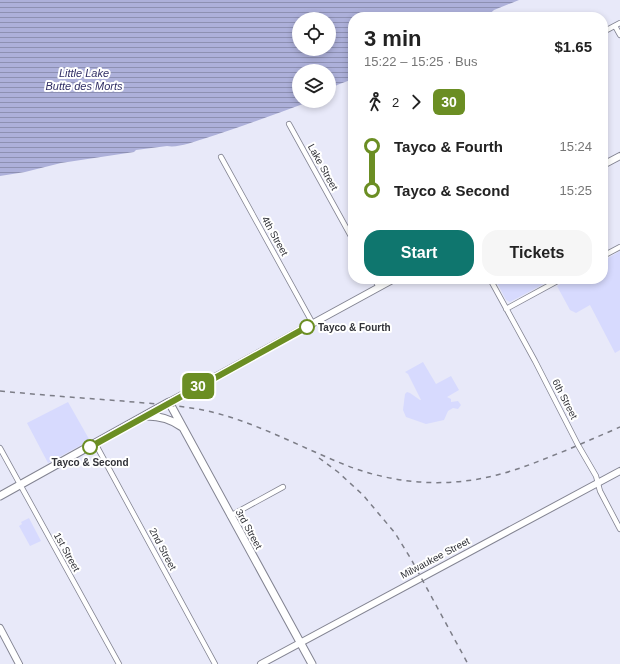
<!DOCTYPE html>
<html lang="en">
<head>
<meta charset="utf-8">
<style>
	body { margin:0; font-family:Arial,sans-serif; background:#f6f6f6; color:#222; height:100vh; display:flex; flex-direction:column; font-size:15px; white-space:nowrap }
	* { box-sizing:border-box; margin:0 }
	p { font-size:13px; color:#767676 }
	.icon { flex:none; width:22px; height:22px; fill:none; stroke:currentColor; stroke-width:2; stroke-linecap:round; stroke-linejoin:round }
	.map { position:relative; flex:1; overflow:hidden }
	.sheet { position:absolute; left:348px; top:12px; width:260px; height:272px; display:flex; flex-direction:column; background:#fff; border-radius:16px; box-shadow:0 2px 6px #0003 }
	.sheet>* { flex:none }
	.badge { padding:0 8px; border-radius:6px; font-size:14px; line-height:26px }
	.buttons { position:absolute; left:292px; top:12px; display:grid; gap:8px }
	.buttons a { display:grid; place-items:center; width:44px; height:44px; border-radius:50%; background:#fff; box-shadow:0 2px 6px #0003; font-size:20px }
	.map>.badge { position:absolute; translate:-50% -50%; box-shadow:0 0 0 2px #fff }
	.legs { display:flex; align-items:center; gap:6px; height:44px; padding:0 16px; font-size:13px }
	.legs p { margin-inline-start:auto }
	.summary { display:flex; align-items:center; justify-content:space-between; height:68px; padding:0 16px }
	h1 { font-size:22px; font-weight:600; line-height:30px }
	.button { display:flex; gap:8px; margin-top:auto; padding:8px 16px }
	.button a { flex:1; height:46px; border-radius:16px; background:#0f766e; color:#fff; font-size:16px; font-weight:600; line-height:46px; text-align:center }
	.button a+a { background:#f6f6f6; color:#222 }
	ul { padding:0 16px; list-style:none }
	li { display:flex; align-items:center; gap:14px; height:44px; font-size:15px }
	li i { display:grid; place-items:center; width:6px; height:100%; margin:0 5px; background:currentColor }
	li i::after { content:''; width:10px; height:10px; margin:-5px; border:3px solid; border-radius:50%; background:#fff }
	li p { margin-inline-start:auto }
	li:first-child i { background:linear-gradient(#0000 50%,currentColor 0) }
	li:last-child i { background:linear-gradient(currentColor 50%,#0000 0) }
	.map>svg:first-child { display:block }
	.park { fill:#d7dafe }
	.water { fill:url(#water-rules); fill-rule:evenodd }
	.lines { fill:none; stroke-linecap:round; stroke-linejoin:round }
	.street-casing { stroke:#838492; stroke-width:6 }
	.secondary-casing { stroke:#838492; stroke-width:8 }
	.primary-casing { stroke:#838492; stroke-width:9 }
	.street { stroke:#fff; stroke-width:4.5 }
	.secondary { stroke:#fff; stroke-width:6 }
	.primary { stroke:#fff; stroke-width:7 }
	.rail { stroke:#7c7d87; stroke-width:1.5; stroke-dasharray:5 5; stroke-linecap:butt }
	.line-1-casing { stroke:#fff; stroke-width:9 }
	.line-1 { stroke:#6b8e23; stroke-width:6 }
	.stop-1-dot { fill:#fff; stroke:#6b8e23; stroke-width:2 }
	.labels { text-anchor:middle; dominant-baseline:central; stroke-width:4; stroke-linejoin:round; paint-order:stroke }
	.street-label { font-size:10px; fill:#323339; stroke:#fff }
	.stop-label { font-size:10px; font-weight:bold; fill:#323339; stroke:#fff; text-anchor:start }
	.water-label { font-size:11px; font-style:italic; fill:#312f65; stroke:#fff }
</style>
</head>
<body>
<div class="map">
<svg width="620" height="664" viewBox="0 0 620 664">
	<defs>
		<pattern id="water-rules" width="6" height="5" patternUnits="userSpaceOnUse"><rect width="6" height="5" fill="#adb0da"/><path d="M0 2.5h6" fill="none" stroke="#8d90b2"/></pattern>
	</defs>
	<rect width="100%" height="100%" fill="#e8e9f9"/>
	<!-- park -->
	<path class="park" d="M 620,251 L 620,350 L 615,353 L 590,305 L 576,313 L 570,310 L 557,286 L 569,279 L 603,279 L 603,261 Z
		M 495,279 L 553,279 L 510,302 L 506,300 Z
		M 423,362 L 436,384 L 451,376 L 459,390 L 447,397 L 451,399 L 451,402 L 458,401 L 461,405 L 458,409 L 453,408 L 448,411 L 444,420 L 426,424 L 406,417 L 403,410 L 405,394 L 407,392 L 410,393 L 420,400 L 421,400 L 408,374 L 405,372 Z
		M 68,402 L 89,439 L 85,443 L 48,463 L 27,423 Z
		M 29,518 L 41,541 L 30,546 L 19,526 L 22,524 L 21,522 Z"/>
	<!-- water -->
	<path class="water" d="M 0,0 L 519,0 L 494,10 L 486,17 L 353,17 L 353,79 L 337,85 L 329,91 L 329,71 L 299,71 L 299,101 L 311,101 C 275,114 239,128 203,139 C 193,142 178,148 167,146 L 136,150 L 134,152 L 61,163 L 25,172 L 0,176 ZM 299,19 L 329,19 L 329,49 L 299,49 Z"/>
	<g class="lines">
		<defs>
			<path id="street" d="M 615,26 L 620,35
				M 603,32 L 620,23
				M 289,124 L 353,240
				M 221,157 L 313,324
				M 603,256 L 620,247
				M 374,279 L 379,287
				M 490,279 L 535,361 L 578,445 L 596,476 L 600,491 L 620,529
				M 506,309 L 561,279
				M 95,443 L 215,664
				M 0,448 L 119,664
				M 230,516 L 283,487"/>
			<path id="secondary" d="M 603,165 L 620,156
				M 169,402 L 394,279
				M 0,628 L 19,664
				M 261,664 C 380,599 500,535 620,471"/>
			<path id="primary" d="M 147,416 C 161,416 171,419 182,427
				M 0,496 L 169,402 L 312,664"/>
		</defs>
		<!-- street casing -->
		<use href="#street" class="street-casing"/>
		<!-- secondary casing -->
		<use href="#secondary" class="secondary-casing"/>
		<!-- primary casing -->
		<use href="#primary" class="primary-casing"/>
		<!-- street -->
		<use href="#street" class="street"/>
		<!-- secondary -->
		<use href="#secondary" class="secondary"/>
		<!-- primary -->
		<use href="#primary" class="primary"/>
		<!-- rail -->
		<path class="rail" d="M 0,391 C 41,395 82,398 123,401 C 152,404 183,405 212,412 C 260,424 302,448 348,466 C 395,484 447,488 497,475 C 521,469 544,459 567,450 C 585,442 602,435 620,427
			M 319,458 L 338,472 L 363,495 L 395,533 L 411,559 L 468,664"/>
	</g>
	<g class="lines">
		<defs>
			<path id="line-1" d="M 90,447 L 307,327"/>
		</defs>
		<!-- line-1 casing -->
		<use href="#line-1" class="line-1-casing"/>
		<!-- line-1 -->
		<use href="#line-1" class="line-1"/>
	</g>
	<!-- markers -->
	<g class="stop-1-dot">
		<circle cx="307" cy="327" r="7"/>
		<circle cx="90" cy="447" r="7"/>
	</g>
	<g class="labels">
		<!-- street labels -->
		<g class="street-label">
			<text transform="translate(323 167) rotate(61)">Lake Street</text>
			<text transform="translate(275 236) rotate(61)">4th Street</text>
			<text transform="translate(565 399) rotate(63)">6th Street</text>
			<text transform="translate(249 529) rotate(61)">3rd Street</text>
			<text transform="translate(163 549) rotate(62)">2nd Street</text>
			<text transform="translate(67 552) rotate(61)">1st Street</text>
			<text transform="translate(435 558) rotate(-28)">Milwaukee Street</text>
		</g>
		<!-- stop labels -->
		<g class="stop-label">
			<text x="318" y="327">Tayco &amp; Fourth</text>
			<text x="90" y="462" text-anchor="middle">Tayco &amp; Second</text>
		</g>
		<!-- water labels -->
		<g class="water-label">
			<text x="84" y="73">Little Lake<tspan x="84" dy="13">Butte des Morts</tspan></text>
		</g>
	</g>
</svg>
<div class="buttons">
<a><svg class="icon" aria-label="locate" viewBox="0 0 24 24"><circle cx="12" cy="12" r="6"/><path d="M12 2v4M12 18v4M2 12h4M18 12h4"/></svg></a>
<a><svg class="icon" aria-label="layers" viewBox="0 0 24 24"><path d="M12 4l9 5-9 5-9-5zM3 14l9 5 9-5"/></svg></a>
</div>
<b class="badge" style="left:198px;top:386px;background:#6b8e23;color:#fff">30</b>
<section class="sheet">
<div class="summary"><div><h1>3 min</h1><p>15:22 – 15:25 · Bus</p></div><b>$1.65</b></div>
<div class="legs"><svg class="icon" aria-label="walk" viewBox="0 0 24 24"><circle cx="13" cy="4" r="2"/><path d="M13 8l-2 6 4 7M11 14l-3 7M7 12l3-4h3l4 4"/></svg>2<svg class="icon" aria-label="forward" viewBox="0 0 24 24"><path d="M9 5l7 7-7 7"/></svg><b class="badge" style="background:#6b8e23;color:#fff">30</b></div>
<ul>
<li><i style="color:#6b8e23"></i><b>Tayco &amp; Fourth</b><p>15:24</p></li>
<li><i style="color:#6b8e23"></i><b>Tayco &amp; Second</b><p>15:25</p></li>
</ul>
<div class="button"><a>Start</a><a>Tickets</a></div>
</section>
</div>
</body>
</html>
